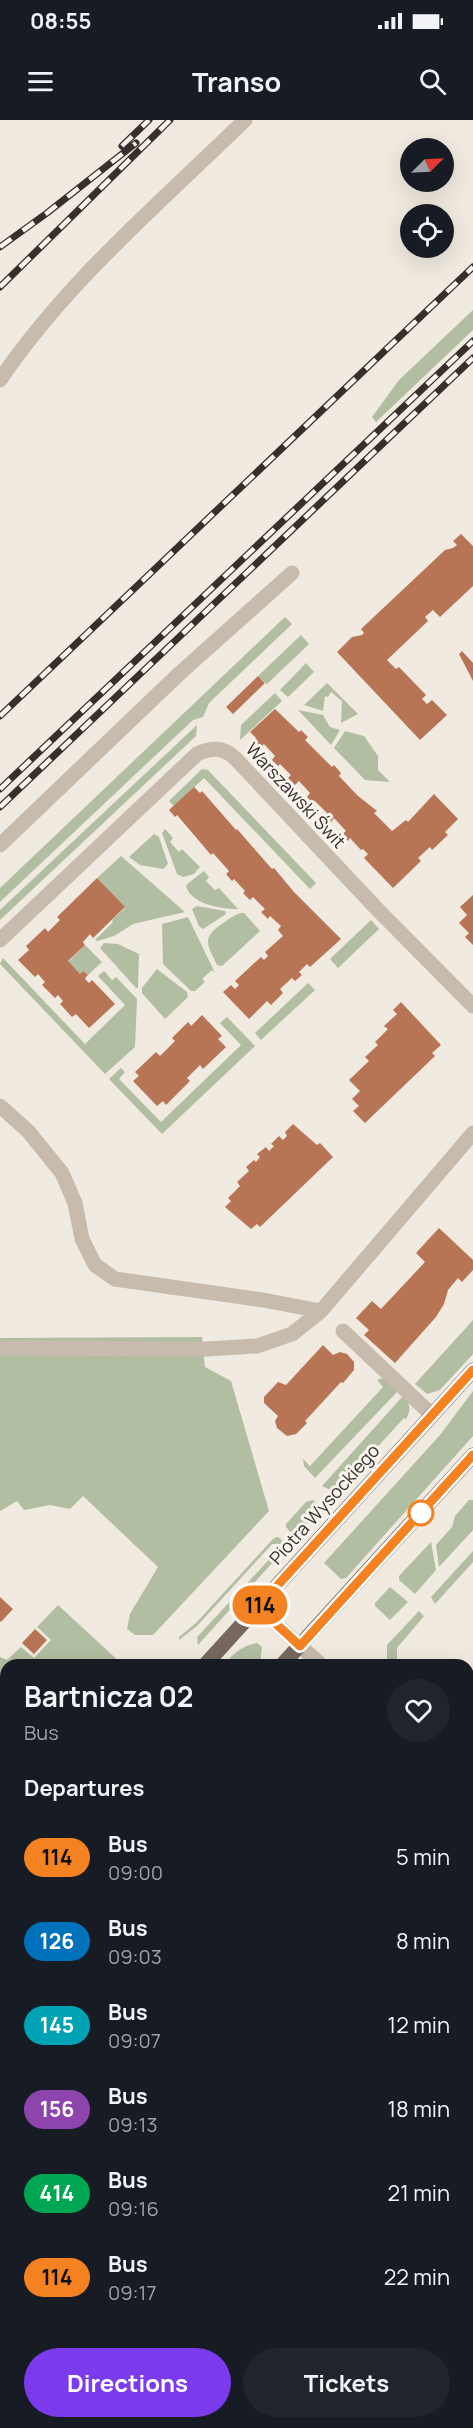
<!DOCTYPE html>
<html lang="en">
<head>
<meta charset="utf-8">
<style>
	body { margin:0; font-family:Manrope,sans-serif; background:#20242c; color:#f1f3f6; height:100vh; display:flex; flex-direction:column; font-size:22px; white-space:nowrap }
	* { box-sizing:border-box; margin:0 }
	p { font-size:20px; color:#9ea1a6 }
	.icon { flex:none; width:33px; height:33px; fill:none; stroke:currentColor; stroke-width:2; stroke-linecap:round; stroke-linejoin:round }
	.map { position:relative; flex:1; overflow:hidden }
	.drawer { position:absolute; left:0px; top:1539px; width:474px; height:770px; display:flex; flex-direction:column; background:#171b24; border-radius:18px 18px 0 0; box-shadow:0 6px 24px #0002 }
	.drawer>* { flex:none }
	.badge { padding:0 12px; border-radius:20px; font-size:21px; line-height:39px }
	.needle { width:39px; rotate:66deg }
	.buttons { position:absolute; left:400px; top:18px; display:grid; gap:12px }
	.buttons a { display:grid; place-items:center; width:54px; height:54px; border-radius:50%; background:#171b24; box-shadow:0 6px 24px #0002; font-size:30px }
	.map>.badge { position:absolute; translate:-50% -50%; box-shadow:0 0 0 3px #fff }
	h2 { padding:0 24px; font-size:22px; line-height:54px }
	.round { display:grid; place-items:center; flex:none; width:63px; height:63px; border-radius:32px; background:#20242c }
	.summary { display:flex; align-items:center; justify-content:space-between; height:102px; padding:0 24px }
	h1 { font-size:28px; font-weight:700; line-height:45px }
	.button { display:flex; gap:12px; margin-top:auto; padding:12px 24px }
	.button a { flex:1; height:69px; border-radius:36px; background:#7c3aed; color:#fff; font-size:24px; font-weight:700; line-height:69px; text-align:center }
	.button a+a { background:#20242c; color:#f1f3f6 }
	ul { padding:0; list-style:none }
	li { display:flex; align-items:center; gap:18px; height:84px; padding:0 24px }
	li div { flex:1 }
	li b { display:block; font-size:22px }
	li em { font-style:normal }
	li .badge { min-width:66px; font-weight:700; text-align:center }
	.status { display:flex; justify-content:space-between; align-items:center; height:42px; padding:0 30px; background:#171b24; direction:ltr }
	.status svg { height:16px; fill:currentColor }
	header { display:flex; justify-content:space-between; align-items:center; height:78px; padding:0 24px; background:#171b24; font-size:27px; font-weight:700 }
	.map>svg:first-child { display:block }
	.green { fill:#b2bea1 }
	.building { fill:#b87556 }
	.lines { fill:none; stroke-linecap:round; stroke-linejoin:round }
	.minor { stroke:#c7bbad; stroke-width:15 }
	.major { stroke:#76685e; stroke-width:15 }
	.rail-casing { stroke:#362f2b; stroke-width:7 }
	.rail { stroke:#f8f3ec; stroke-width:4.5; stroke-dasharray:14; stroke-linecap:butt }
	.line-casing { stroke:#fff; stroke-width:14 }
	.line { stroke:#f58220; stroke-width:9 }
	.stop-dot { fill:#fff; stroke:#f58220; stroke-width:3 }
	.labels { text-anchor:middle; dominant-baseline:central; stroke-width:6; stroke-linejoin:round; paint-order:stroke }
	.street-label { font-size:18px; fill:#362f2b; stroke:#f8f3ec }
</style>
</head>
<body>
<div class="status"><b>08:55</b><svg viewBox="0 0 49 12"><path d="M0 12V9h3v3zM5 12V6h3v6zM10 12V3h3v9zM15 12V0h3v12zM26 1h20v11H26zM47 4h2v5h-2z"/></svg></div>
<header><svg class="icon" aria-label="menu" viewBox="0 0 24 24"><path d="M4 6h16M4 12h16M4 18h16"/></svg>Transo<svg class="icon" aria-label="search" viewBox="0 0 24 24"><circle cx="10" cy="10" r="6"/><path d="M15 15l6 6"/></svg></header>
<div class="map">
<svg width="473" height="2308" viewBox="0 0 473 2308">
	<rect width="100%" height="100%" fill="#f0eae0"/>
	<!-- green -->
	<path class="green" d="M 473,190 L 473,210 L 376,302 L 372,297 L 399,260 Z
		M 285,497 L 292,504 L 209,583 L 203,597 L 193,600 L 0,782 L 0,768 Z
		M 301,515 L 309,524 L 267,564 L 258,556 Z
		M 306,543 L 314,552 L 288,577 L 280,570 Z
		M 327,563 L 358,594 L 341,603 L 342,581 L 331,572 L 328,577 L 325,576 L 323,591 L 304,585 Z
		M 275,573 L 282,581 L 240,620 L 241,605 Z
		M 298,590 L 323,595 L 330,607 L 340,610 L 331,625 Z
		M 197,605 L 196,616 L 0,800 L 0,790 Z
		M 345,611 L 364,616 L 378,636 L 378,650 L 390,662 L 365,660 L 334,628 Z
		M 202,649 L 208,650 L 316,763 L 310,769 L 204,658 L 174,686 L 169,681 Z
		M 165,709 L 173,718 L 170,722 L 179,732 L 182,729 L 200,747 L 194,754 L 183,757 L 177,754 L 162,713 Z
		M 154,714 L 159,717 L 168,744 L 163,749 L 140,745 L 129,737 Z
		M 121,736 L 185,792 L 133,804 L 114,816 L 97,821 L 95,820 L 113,802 L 112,800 L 125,788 L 97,758 Z
		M 204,751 L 209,757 L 206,761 L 215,770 L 219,768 L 238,789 C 222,789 189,784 186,765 Z
		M 197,786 L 225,791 L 226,794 L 203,809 L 199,806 L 192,789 Z
		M 241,793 L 244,793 L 260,811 L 222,846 L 217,845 C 207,824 201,818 223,803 C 229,799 234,795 241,793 Z
		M 188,797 L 215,853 L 212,850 L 202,859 L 205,862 L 195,871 L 191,871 L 163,844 L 162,804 Z
		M 371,800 L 379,809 L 338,848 L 330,839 Z
		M 104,823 L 118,824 L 139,834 L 138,868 L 136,868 L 100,828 Z
		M 85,825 L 102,842 L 88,855 L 83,851 L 80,854 L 68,842 Z
		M 3,838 L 85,924 L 125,885 L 98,856 L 104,851 L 112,860 L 116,857 L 137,879 L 135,927 L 105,954 L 0,844 Z
		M 157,849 L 187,872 L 188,877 L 165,899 L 142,873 L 142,868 Z
		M 308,863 L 315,870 L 261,920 L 255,913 Z
		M 227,897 L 255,926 L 162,1014 L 109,959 L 121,948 L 125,952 L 119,959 L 161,1002 L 241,925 L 220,903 Z
		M 473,1200 L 473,1234 L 440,1270 L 427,1274 L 415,1264 Z
		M 202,1217 L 205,1247 L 231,1261 L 269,1391 L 153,1515 L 135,1515 L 127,1509 L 130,1494 L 158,1447 L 83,1376 L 70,1389 L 50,1385 L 24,1390 L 17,1381 L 0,1391 L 0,1218 Z
		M 383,1258 L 398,1271 L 315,1358 L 304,1346 L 303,1339 L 310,1346 L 383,1267 L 377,1260 Z
		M 473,1271 L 473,1316 L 346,1458 L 341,1459 L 324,1443 L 440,1315 Z
		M 403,1276 C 411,1283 411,1291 406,1299 L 404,1298 L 338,1370 L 330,1370 L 322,1366 Z
		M 313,1380 L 321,1388 L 295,1418 L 286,1407 L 286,1404 L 306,1382 Z
		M 469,1380 L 473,1380 L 473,1410 L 439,1447 L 436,1425 L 452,1407 L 455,1396 Z
		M 278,1417 L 286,1424 L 272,1424 L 197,1506 L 179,1520 L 179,1517 L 196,1503 L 274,1418 Z
		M 431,1422 L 436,1450 L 415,1474 L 399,1460 L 399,1456 Z
		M 282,1430 L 283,1431 L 198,1525 L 197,1517 L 277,1431 Z
		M 473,1431 L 473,1442 L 435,1484 L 431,1477 Z
		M 390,1467 L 408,1482 L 390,1500 L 375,1486 L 375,1483 Z
		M 58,1485 L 123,1545 L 6,1545 L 6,1584 L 0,1578 L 0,1537 L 7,1540 L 21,1527 L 34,1538 L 51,1520 L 37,1507 Z
		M 419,1491 L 424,1496 L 397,1528 L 397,1545 L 387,1545 L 387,1525 Z
		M 257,1523 L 262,1527 L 260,1545 L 222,1545 C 233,1535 242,1525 257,1523 Z"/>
	<!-- building -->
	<path class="building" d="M 461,414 L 473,426 L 473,466 L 440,497 L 433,490 L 425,497 L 428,501 L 387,540 L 396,549 L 399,547 L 426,575 L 422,579 L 427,584 L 432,580 L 447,595 L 420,620 L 337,532 L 352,517 L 362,515 L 364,513 L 361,509 L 445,430 L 453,428 L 457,425 L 453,421 Z
		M 462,531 L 473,543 L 473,561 L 459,534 Z
		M 258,556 L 265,563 L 233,594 L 226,587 Z
		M 275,589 L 299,612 L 301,610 L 308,617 L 305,620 L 332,647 L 334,645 L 341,653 L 339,656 L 357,675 L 377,691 L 374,693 L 392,711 L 406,700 L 408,702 L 434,674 L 458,699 L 445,712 L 448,715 L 432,730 L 430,727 L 418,738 L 421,741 L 393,768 L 364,738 L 368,734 L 363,729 L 361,730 L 350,718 L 348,721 L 342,714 L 346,711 L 334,698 L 331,702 L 324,695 L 327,693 L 315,681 L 313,683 L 307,677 L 310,673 L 299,661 L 295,665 L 288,658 L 291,655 L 280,644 L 278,646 L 272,640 L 275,636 L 264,624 L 260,628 L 253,621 L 256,618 L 250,612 Z
		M 194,667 L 200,673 L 202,671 L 236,710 L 237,709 L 272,749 L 274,748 L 294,772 L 341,819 L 310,847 L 307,844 L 299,852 L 302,855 L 295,861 L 292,858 L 280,869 L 283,873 L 271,885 L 267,881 L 249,899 L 223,872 L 231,865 L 235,869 L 239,865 L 235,861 L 261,837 L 264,840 L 268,836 L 265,832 L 283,816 L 278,810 L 281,806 L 270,796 L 268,799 L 261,792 L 265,789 L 253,777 L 250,780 L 243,773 L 245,771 L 234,759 L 232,761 L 226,754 L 229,751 L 213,733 L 211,735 L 177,695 L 175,697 L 169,690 Z
		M 97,758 L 125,787 L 93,818 L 90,814 L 83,822 L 85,825 L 68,841 L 80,854 L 83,851 L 88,855 L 85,858 L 86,860 L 89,863 L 92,860 L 115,884 L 89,908 L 76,894 L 72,897 L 60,884 L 63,881 L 58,875 L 55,878 L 42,865 L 45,862 L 38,854 L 35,857 L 18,840 L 29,830 L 26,826 L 45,808 L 48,812 L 60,800 L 57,797 Z
		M 473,775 L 473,825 L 465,817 L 469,813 L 459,803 L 467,795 L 460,787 Z
		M 401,882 L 441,925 L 432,933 L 435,936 L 365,1003 L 353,991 L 359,986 L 352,979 L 360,971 L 349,960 L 369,941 L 365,937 L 378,925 L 375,922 L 388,909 L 384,906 L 397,894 L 393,890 Z
		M 202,895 L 222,916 L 218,919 L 226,927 L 203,949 L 200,945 L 187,958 L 190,961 L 166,985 L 163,981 L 157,986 L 133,961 L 139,956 L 135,952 L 156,932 L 160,936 L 175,921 L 172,918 L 188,902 L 191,906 Z
		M 293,1004 L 317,1025 L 320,1023 L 333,1037 L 260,1107 L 257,1104 L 251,1109 L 225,1087 L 231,1081 L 228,1078 L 240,1066 L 237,1062 L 249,1051 L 246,1047 L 254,1040 L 256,1042 L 260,1037 L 257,1034 L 266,1027 L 269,1031 L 274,1026 L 271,1024 L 279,1016 L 283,1020 L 287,1016 L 285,1012 Z
		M 439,1108 L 473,1140 L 473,1150 L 462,1162 L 458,1158 L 448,1170 L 444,1184 L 436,1197 L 395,1243 L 364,1215 L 369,1210 L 356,1198 L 372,1181 L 381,1189 L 425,1142 L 416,1133 Z
		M 323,1225 L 333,1235 L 340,1232 L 347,1234 L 354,1242 L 354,1250 L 343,1263 L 341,1262 L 305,1301 L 307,1303 L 296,1314 L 287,1316 L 277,1308 L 275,1301 L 278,1296 L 264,1283 L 264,1277 L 278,1262 L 286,1265 Z
		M 0,1477 L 13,1489 L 1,1502 L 0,1501 Z
		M 35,1509 L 47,1520 L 34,1534 L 22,1523 Z
		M 468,1728 L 473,1733 L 473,1843 L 468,1848 Z
		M 6,1982 L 6,2034 L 1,2039 L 6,2044 L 1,2049 L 0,1989 Z
		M 469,2046 L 473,2049 L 473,2085 L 468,2080 Z
		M 0,2160 L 6,2166 L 6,2189 L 0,2184 Z
		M 6,2225 L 6,2255 L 0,2249 L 0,2226 L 3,2229 Z"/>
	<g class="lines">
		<!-- minor -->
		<path class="minor" d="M 0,260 C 67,161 160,83 245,0
			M 0,725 L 180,553 L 292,453
			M 0,820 L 197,634 C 212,627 223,627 235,638 L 377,789 L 473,886
			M 0,986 L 28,1011 L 62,1053 L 75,1083 L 82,1119 L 95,1145 L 115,1159 L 263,1180 L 321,1191
			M 343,1211 L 432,1295
			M 0,1228 L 206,1229 L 257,1226 L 292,1214 L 321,1191 L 473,1013
			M 258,1487 L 321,1545
			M 468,1676 L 473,1680
			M 0,2121 L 6,2126
			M 468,2188 L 473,2183
			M 0,2278 L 6,2284
			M 200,2302 L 206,2308
			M 360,2308 L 365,2302"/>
		<!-- major -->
		<path class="major" d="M 205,1545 L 473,1250
			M 282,1545 L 473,1335
			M 0,1772 L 6,1765
			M 0,1855 L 6,1848"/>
		<defs>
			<path id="rail" d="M 122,26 L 149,0
				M 0,127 L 47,93 L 136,23
				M 0,167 L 170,0
				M 0,596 L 473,147
				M 0,669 L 473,221
				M 0,687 L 473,238"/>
		</defs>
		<!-- rail casing -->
		<use href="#rail" class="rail-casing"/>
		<!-- rail -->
		<use href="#rail" class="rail"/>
	</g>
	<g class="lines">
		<defs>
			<path id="line" d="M 473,1250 L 258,1487 L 300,1526 L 473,1335"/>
		</defs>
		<!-- line casing -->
		<use href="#line" class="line-casing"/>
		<!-- line -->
		<use href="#line" class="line"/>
	</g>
	<!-- markers -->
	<circle class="stop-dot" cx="421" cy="1393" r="12"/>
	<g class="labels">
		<!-- street labels -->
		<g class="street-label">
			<text transform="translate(296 675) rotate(47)">Warszawski Świt</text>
			<text transform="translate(324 1384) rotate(-48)">Piotra Wysockiego</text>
		</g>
	</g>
</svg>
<div class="buttons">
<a><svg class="needle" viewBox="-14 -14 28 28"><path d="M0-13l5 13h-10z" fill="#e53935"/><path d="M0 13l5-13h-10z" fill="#9ea1a6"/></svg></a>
<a><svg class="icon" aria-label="locate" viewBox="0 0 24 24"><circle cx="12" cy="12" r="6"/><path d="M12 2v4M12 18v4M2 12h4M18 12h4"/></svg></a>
</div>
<b class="badge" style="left:260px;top:1485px;background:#f58220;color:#111">114</b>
<section class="drawer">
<div class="summary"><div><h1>Bartnicza 02</h1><p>Bus</p></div><a class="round"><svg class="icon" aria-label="heart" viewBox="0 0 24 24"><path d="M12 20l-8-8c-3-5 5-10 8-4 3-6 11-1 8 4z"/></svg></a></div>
<h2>Departures</h2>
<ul>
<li><span class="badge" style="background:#f58220;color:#111">114</span><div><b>Bus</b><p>09:00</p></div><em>5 min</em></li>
<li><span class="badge" style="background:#0072bc;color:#fff">126</span><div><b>Bus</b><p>09:03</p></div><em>8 min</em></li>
<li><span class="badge" style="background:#00a3b4;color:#fff">145</span><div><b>Bus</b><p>09:07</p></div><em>12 min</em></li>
<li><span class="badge" style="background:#8e44ad;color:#fff">156</span><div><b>Bus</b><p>09:13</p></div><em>18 min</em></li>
<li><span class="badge" style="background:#00a651;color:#fff">414</span><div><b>Bus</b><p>09:16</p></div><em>21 min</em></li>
<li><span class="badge" style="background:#f58220;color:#111">114</span><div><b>Bus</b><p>09:17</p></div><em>22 min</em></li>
</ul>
<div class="button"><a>Directions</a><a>Tickets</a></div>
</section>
</div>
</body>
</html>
